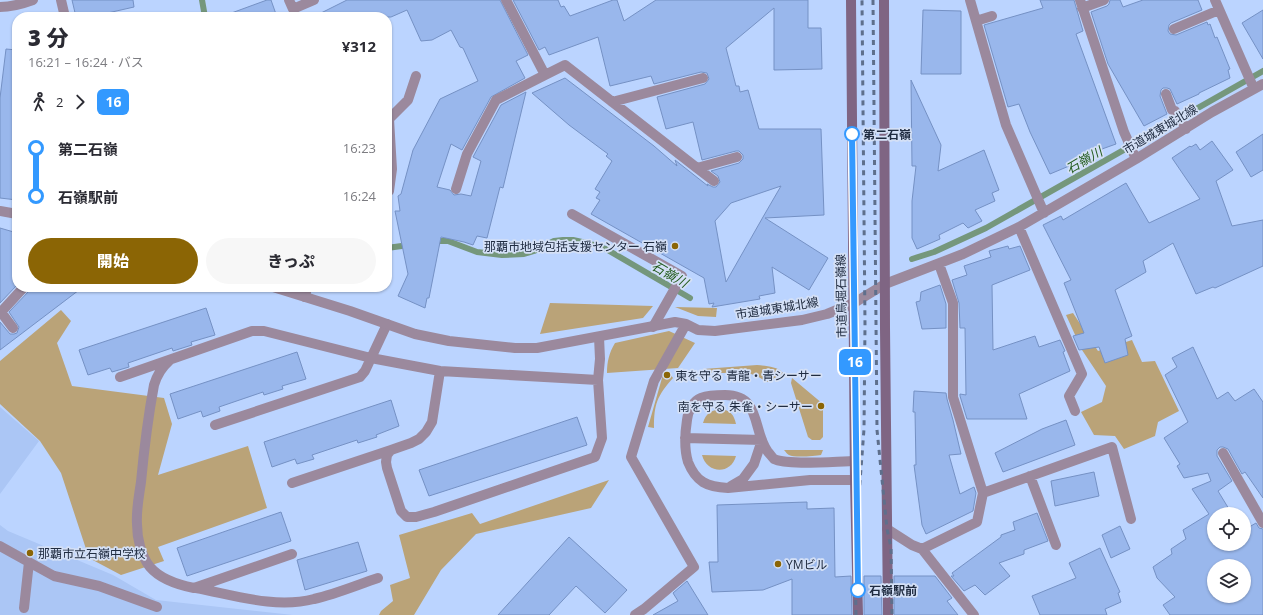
<!DOCTYPE html>
<html lang="ja">
<head>
<meta charset="utf-8">
<style>
	body { margin:0; font-family:"Open Sans","Noto Sans JP",sans-serif; background:#f7f7f7; color:#2b2b33; height:100vh; display:flex; flex-direction:column; font-size:15px; white-space:nowrap }
	* { box-sizing:border-box; margin:0 }
	p { font-size:13px; color:#7c7c81 }
	.icon { flex:none; width:22px; height:22px; fill:none; stroke:currentColor; stroke-width:2; stroke-linecap:round; stroke-linejoin:round }
	.map { position:relative; flex:1; overflow:hidden }
	.sheet { position:absolute; left:12px; top:12px; width:380px; height:280px; display:flex; flex-direction:column; background:#fff; border-radius:16px; box-shadow:0 1px 3px #0004 }
	.sheet>* { flex:none }
	.badge { padding:0 8px; border-radius:6px; font-size:14px; line-height:26px }
	.buttons { position:absolute; left:1207px; top:507px; display:grid; gap:8px }
	.buttons a { display:grid; place-items:center; width:44px; height:44px; border-radius:50%; background:#fff; box-shadow:0 1px 3px #0004; font-size:20px }
	.map>.badge { position:absolute; translate:-50% -50%; box-shadow:0 0 0 2px #fff }
	.legs { display:flex; align-items:center; gap:6px; height:44px; padding:0 16px; font-size:13px }
	.legs p { margin-inline-start:auto }
	.head { display:flex; align-items:center; justify-content:space-between; height:68px; padding:0 16px }
	h1 { font-size:22px; font-weight:800; line-height:30px }
	.button { display:flex; gap:8px; margin-top:auto; padding:8px 16px }
	.button a { flex:1; height:46px; border-radius:24px; background:#8b6505; color:#fff; font-size:16px; font-weight:800; line-height:46px; text-align:center }
	.button a+a { background:#f7f7f7; color:#2b2b33 }
	ul { padding:0 16px; list-style:none }
	li { display:flex; align-items:center; gap:14px; height:48px; font-size:15px }
	li i { display:grid; place-items:center; width:6px; height:100%; margin:0 5px; background:currentColor }
	li i::after { content:''; width:10px; height:10px; margin:-5px; border:3px solid; border-radius:50%; background:#fff }
	li p { margin-inline-start:auto }
	li:first-child i { background:linear-gradient(#0000 50%,currentColor 0) }
	li:last-child i { background:linear-gradient(currentColor 50%,#0000 0) }
	.map>svg:first-child { display:block }
	.built { fill:#abc6f5 }
	.green { fill:#baa378 }
	.lines { fill:none; stroke-linecap:round; stroke-linejoin:round }
	.stream { stroke:#75977c; stroke-width:6 }
	.building { fill:#99b7ec; stroke:#7591c4; fill-rule:evenodd }
	.lane { stroke:#9b899d; stroke-width:10 }
	.street { stroke:#9b899d; stroke-width:10 }
	.secondary { stroke:#7f6583; stroke-width:10 }
	.rail { stroke:#5e6f8c; stroke-width:3; stroke-dasharray:5 5; stroke-linecap:butt }
	.line-1-casing { stroke:#fff; stroke-width:9 }
	.line-1 { stroke:#39f; stroke-width:6 }
	.stop-1-dot { fill:#fff; stroke:#39f; stroke-width:2 }
	.poi-dot { fill:#8b6505; stroke:#d4e0f6; stroke-width:1.5 }
	.labels { text-anchor:middle; dominant-baseline:central; stroke-width:3.5; stroke-linejoin:round; paint-order:stroke }
	.street-label { font-size:12px; fill:#202c41; stroke:#d4e0f6 }
	.stop-label { font-size:12px; font-weight:bold; fill:#202c41; stroke:#d4e0f6; text-anchor:start }
	.poi-label { font-size:12px; fill:#202c41; stroke:#d4e0f6; text-anchor:start }
	.water-label { font-size:13px; font-style:italic; fill:#225b1d; stroke:#d4e0f6 }
</style>
</head>
<body>
<div class="map">
<svg width="1263" height="615" viewBox="0 0 1263 615">
	<rect width="100%" height="100%" fill="#bbd4ff"/>
	<!-- built -->
	<path class="built" d="M 0,407 L 39,441 L 0,494 Z
		M 0,525 L 8,531 L 113,575 L 156,600 L 293,615 L 0,615 Z"/>
	<!-- green -->
	<path class="green" d="M 550,303 L 653,306 L 643,318 L 540,334 Z
		M 675,307 L 717,308 L 716,317 L 698,316 Z
		M 61,310 L 71,321 L 57,343 L 72,386 L 164,398 L 172,424 L 158,475 L 248,446 L 267,508 L 158,547 L 164,561 L 121,575 L 89,558 L 61,473 L 40,441 L 0,404 L 0,361 Z
		M 1073,313 L 1098,351 L 1132,340 L 1142,362 L 1155,361 L 1179,411 L 1158,422 L 1155,436 L 1124,449 L 1115,436 L 1094,435 L 1081,412 L 1102,402 L 1106,386 L 1082,350 L 1066,315 Z
		M 669,331 L 695,343 L 678,368 L 607,373 C 607,362 609,353 615,343 Z
		M 757,365 C 765,366 777,366 783,373 L 781,375 L 767,382 L 757,376 L 748,373 L 705,373 L 703,369 Z
		M 664,371 L 668,371 L 673,378 C 657,396 654,404 654,428 L 648,427 Z
		M 792,378 L 823,404 L 823,437 L 820,440 L 812,440 L 808,437 L 791,383 Z
		M 722,409 C 731,411 734,415 736,424 L 703,423 C 706,413 711,410 722,409 Z
		M 784,450 L 823,450 L 821,455 C 815,456 794,458 789,455 C 788,455 785,451 784,450 Z
		M 702,455 L 736,456 C 731,475 707,474 702,455 Z
		M 609,480 L 591,508 L 476,534 L 441,570 L 414,615 L 379,615 L 381,611 L 393,601 L 390,585 L 410,578 L 399,535 L 472,513 L 480,524 Z"/>
	<g class="lines">
		<!-- stream -->
		<path class="stream" d="M 202,0 L 205,17
			M 432,241 L 448,241 L 477,252 L 502,255 L 524,254 L 534,251 L 554,241 L 563,240 L 573,240 L 591,244 L 606,249 L 690,298
			M 387,248 L 409,245
			M 912,259 L 934,252 L 986,228 L 1263,71"/>
	</g>
	<!-- building -->
	<path class="building" d="M 72,0 L 133,0 L 134,7 L 90,17 L 76,17 Z
		M 267,0 L 271,0 L 277,17 L 227,17 L 226,15 Z
		M 347,0 L 500,0 L 528,55 L 516,61 L 525,78 L 491,97 L 462,150 L 451,144 L 437,187 L 450,190 L 454,195 L 461,194 L 471,196 L 481,161 L 473,157 L 501,105 L 526,92 L 503,188 L 500,187 L 487,238 L 477,236 L 473,245 L 464,242 L 441,237 L 429,298 L 427,298 L 425,308 L 398,296 L 408,274 L 395,211 L 400,211 L 398,196 L 401,194 L 413,150 L 440,99 L 478,81 L 463,48 L 460,47 L 451,30 L 432,40 L 421,41 L 407,10 L 391,17 L 313,17 Z
		M 513,0 L 558,0 L 561,7 L 564,6 L 570,16 L 613,0 L 617,0 L 624,21 L 656,0 L 808,0 L 808,28 L 821,28 L 822,69 L 774,70 L 774,8 L 726,48 L 736,86 L 739,86 L 740,92 L 748,90 L 759,129 L 821,129 L 824,215 L 765,218 L 828,258 L 809,290 L 772,267 L 775,293 L 759,296 L 760,299 L 712,307 L 714,303 L 709,304 L 704,278 L 591,214 L 600,200 L 596,198 L 600,192 L 595,189 L 612,161 L 606,156 L 608,154 L 569,125 L 532,93 L 565,78 L 654,146 L 677,166 L 675,160 L 708,186 L 707,184 L 713,187 L 716,187 L 720,182 L 718,176 L 711,171 L 739,163 L 743,159 L 743,155 L 739,151 L 736,151 L 702,160 L 693,122 L 666,129 L 657,97 L 705,84 L 709,79 L 707,73 L 701,72 L 654,84 L 651,76 L 610,86 L 598,37 L 549,55 L 545,47 L 539,50 ZM 781,186 L 763,217 L 726,282 L 715,221 L 731,203 Z
		M 1040,0 L 1074,0 L 1083,31 L 1076,34 L 1116,144 L 1102,149 L 1102,150 L 1092,154 L 1093,156 L 1050,174 L 1030,132 L 1019,104 L 1008,107 L 984,25 L 1043,8 Z
		M 1110,0 L 1120,0 L 1123,7 L 1143,0 L 1198,0 L 1202,10 L 1171,23 L 1169,25 L 1168,31 L 1170,34 L 1176,35 L 1207,22 L 1208,25 L 1210,24 L 1215,38 L 1217,37 L 1230,69 L 1228,70 L 1230,78 L 1199,93 L 1199,94 L 1177,104 L 1170,89 L 1167,88 L 1163,88 L 1161,90 L 1160,96 L 1167,114 L 1144,126 L 1108,64 L 1091,12 L 1107,6 L 1109,4 Z
		M 923,10 L 961,11 L 961,74 L 921,74 Z
		M 1263,10 L 1263,59 L 1242,23 Z
		M 6,49 L 17,50 L 17,200 L 0,198 L 0,98 Z
		M 911,80 L 941,145 L 938,171 L 984,150 L 999,190 L 992,193 L 995,201 L 975,210 L 982,221 L 968,228 L 963,223 L 939,235 L 940,239 L 917,249 L 912,238 L 912,201 L 916,166 L 912,166 Z
		M 1263,134 L 1263,170 L 1251,177 L 1236,152 Z
		M 1212,141 L 1233,170 L 1216,181 L 1232,226 L 1263,220 L 1263,266 L 1215,288 L 1213,287 L 1196,294 L 1173,243 L 1143,261 L 1146,272 L 1115,290 L 1132,336 L 1125,339 L 1128,355 L 1105,363 L 1099,347 L 1079,350 L 1073,336 L 1084,333 L 1064,283 L 1071,280 L 1043,225 L 1061,216 L 1063,220 L 1126,183 L 1149,223 L 1200,199 L 1172,158 L 1190,146 L 1191,147 L 1196,144 L 1200,150 Z
		M 0,228 L 17,233 L 17,285 L 0,303 Z
		M 1008,246 L 1009,249 L 1020,246 L 1030,270 L 992,285 L 993,350 L 1035,336 L 1039,347 L 1060,340 L 1065,351 L 1063,352 L 1070,371 L 1019,394 L 1027,419 L 967,419 L 960,396 L 960,394 L 966,395 L 965,328 L 960,328 L 959,303 L 952,280 L 967,275 L 964,266 L 991,257 L 989,251 Z
		M 940,285 L 946,304 L 946,328 L 922,329 L 916,302 L 920,301 L 921,292 Z
		M 30,287 L 83,287 L 0,350 L 0,322 L 10,334 L 14,334 L 17,333 L 19,327 L 9,312 L 29,291 Z
		M 206,308 L 215,335 L 191,342 L 192,345 L 173,351 L 172,348 L 128,363 L 129,367 L 112,372 L 110,368 L 88,375 L 79,350 Z
		M 1193,347 L 1217,399 L 1228,392 L 1235,401 L 1254,389 L 1263,402 L 1263,498 L 1245,472 L 1242,474 L 1228,449 L 1223,447 L 1220,447 L 1217,450 L 1217,456 L 1232,481 L 1218,491 L 1232,514 L 1214,514 L 1214,544 L 1244,544 L 1244,530 L 1256,523 L 1259,528 L 1263,529 L 1263,615 L 1170,615 L 1163,605 L 1175,597 L 1157,578 L 1153,567 L 1172,554 L 1171,549 L 1186,539 L 1183,530 L 1209,514 L 1192,489 L 1211,481 L 1208,473 L 1184,478 L 1177,466 L 1180,464 L 1164,438 L 1188,422 L 1165,375 L 1177,367 L 1172,358 ZM 1214,566 L 1244,566 L 1244,596 L 1214,596 Z
		M 297,352 L 306,379 L 282,386 L 283,389 L 264,395 L 263,392 L 219,407 L 220,411 L 203,417 L 201,411 L 178,419 L 170,394 Z
		M 914,391 L 946,393 L 947,399 L 953,420 L 961,454 L 949,455 L 960,494 L 974,487 L 976,493 L 973,511 L 926,534 L 922,525 L 914,465 L 916,465 L 915,412 L 913,412 Z
		M 391,400 L 399,426 L 376,435 L 377,437 L 358,443 L 357,440 L 312,455 L 314,459 L 297,464 L 295,459 L 272,467 L 264,442 Z
		M 577,417 L 587,445 L 429,496 L 419,470 Z
		M 1066,420 L 1075,445 L 1003,472 L 995,453 L 1042,429 Z
		M 1094,472 L 1099,496 L 1055,506 L 1051,481 Z
		M 807,502 L 807,509 L 834,508 L 835,577 L 851,576 L 852,615 L 792,615 L 792,579 L 763,590 L 712,592 L 709,562 L 718,562 L 717,505 Z
		M 281,512 L 291,541 L 187,576 L 177,548 Z
		M 1037,513 L 1048,541 L 1024,550 L 1024,554 L 999,563 L 1010,576 L 985,595 L 975,585 L 964,591 L 951,576 L 954,576 L 952,573 L 1001,537 L 1001,535 L 1015,530 L 1013,522 Z
		M 1120,526 L 1130,549 L 1111,558 L 1102,535 Z
		M 569,537 L 627,590 L 605,613 L 576,586 L 549,615 L 498,615 Z
		M 358,542 L 367,571 L 305,590 L 297,560 Z
		M 1100,548 L 1120,592 L 1118,593 L 1121,602 L 1105,609 L 1107,615 L 1040,615 L 1032,596 L 1076,578 L 1069,563 Z
		M 864,576 L 881,576 L 882,615 L 864,615 Z
		M 894,576 L 935,576 L 952,598 L 947,601 L 958,615 L 894,615 Z
		M 687,581 L 708,615 L 653,615 L 678,601 L 673,593 Z"/>
	<g class="lines">
		<!-- lane -->
		<path class="lane" d="M 387,114 L 389,119 L 392,169 L 389,191 L 387,193
			M 389,119 L 408,100 L 416,76
			M 572,214 L 682,276 L 653,327
			M 305,297 L 307,287
			M 169,361 C 161,368 157,375 154,385 C 148,417 144,450 141,482 C 139,496 136,510 137,524 C 137,538 141,556 150,567 C 161,580 179,585 194,588 L 292,554
			M 440,371 L 432,422 L 426,432 L 419,439 L 411,443 L 391,450 L 387,455 L 386,462 L 387,468 L 401,511 L 407,517 L 416,517 L 434,512 L 595,457 L 602,438 L 598,380 L 600,359 L 599,337
			M 120,377 L 252,331 L 264,331 L 371,358 L 440,371 L 598,380
			M 215,425 L 360,377 L 365,371 L 387,324
			M 685,438 L 762,440 L 754,464 L 743,479 L 731,486
			M 855,480 L 810,480 L 728,488 C 707,487 696,482 688,462 C 684,449 685,433 687,420 C 688,411 693,401 701,398 C 709,395 716,395 725,395 C 762,395 752,431 768,452 C 770,454 772,457 774,459 C 788,466 838,461 856,461
			M 292,483 L 391,450
			M 0,546 L 54,576 L 99,586 L 157,607
			M 196,588 C 234,595 275,609 314,599 C 336,594 357,585 378,578
			M 24,608 L 29,562"/>
		<!-- street -->
		<path class="street" d="M 61,0 L 65,17
			M 289,0 L 293,9 L 314,0
			M 970,0 L 1006,125 L 1044,213
			M 1080,0 L 1124,132 L 1136,159
			M 1215,0 L 1254,89
			M 0,7 C 12,7 22,4 33,0
			M 1082,8 L 1104,0
			M 976,21 L 992,16
			M 1174,29 L 1219,10
			M 545,75 L 565,65 L 697,168 L 737,157
			M 1166,94 L 1172,110 L 1175,111 L 1186,129
			M 612,102 L 703,78
			M 697,168 L 714,181
			M 456,189 L 467,154 L 496,100 L 545,75 L 506,0
			M 0,211 L 17,214
			M 1019,227 L 1082,374 L 1069,396 L 1075,411
			M 273,287 L 350,311 L 415,334 L 449,341 L 515,348 L 537,348 L 675,322 L 686,324 L 698,330 L 715,331 L 802,320 L 827,314 L 854,303 L 885,284 L 963,254 L 1019,227 L 1136,159 L 1212,112 L 1263,84
			M 13,328 L 1,312 L 24,287
			M 1223,453 L 1263,523
			M 1030,476 L 1056,545
			M 983,493 L 1112,447 L 1131,519
			M 887,529 L 912,545 L 922,549 L 974,615
			M 922,549 L 977,522 L 983,493 L 953,397 L 953,303 L 939,264
			M 635,615 L 644,609 L 694,567 L 631,457 L 654,381 L 686,324"/>
		<!-- secondary -->
		<path class="secondary" d="M 851,0 L 855,480 L 858,615
			M 884,0 L 885,328 L 888,615"/>
		<!-- rail -->
		<path class="rail" d="M 873,0 L 877,430 L 887,529 L 891,547 L 892,615
			M 856,615 L 855,548 L 864,429 L 865,325 L 862,0"/>
	</g>
	<g class="lines">
		<defs>
			<path id="line-1" d="M 852,134 L 858,590"/>
		</defs>
		<!-- line-1 casing -->
		<use href="#line-1" class="line-1-casing"/>
		<!-- line-1 -->
		<use href="#line-1" class="line-1"/>
	</g>
	<!-- markers -->
	<g class="stop-1-dot">
		<circle cx="852" cy="134" r="7"/>
		<circle cx="858" cy="590" r="7"/>
	</g>
	<g class="poi-dot">
		<circle cx="675" cy="246" r="4"/>
		<circle cx="667" cy="375" r="4"/>
		<circle cx="821" cy="406" r="4"/>
		<circle cx="30" cy="553" r="4"/>
		<circle cx="778" cy="564" r="4"/>
	</g>
	<g class="labels">
		<!-- street labels -->
		<g class="street-label">
			<text transform="translate(1160 129) rotate(-31)">市道城東城北線</text>
			<text transform="translate(841 296) rotate(-91)">市道鳥堀石嶺線</text>
			<text transform="translate(777 308) rotate(-9)">市道城東城北線</text>
		</g>
		<!-- stop labels -->
		<g class="stop-label">
			<text x="863" y="134">第二石嶺</text>
			<text x="869" y="590">石嶺駅前</text>
		</g>
		<!-- poi labels -->
		<g class="poi-label">
			<text x="667" y="246" text-anchor="end">那覇市地域包括支援センター 石嶺</text>
			<text x="675" y="375">東を守る 青龍・青シーサー</text>
			<text x="813" y="406" text-anchor="end">南を守る 朱雀・シーサー</text>
			<text x="38" y="553">那覇市立石嶺中学校</text>
			<text x="786" y="564">YMビル</text>
		</g>
		<!-- water labels -->
		<g class="water-label">
			<text transform="translate(1084 160) rotate(-30)">石嶺川</text>
			<text transform="translate(670 274) rotate(30)">石嶺川</text>
		</g>
	</g>
</svg>
<div class="buttons">
<a><svg class="icon" aria-label="locate" viewBox="0 0 24 24"><circle cx="12" cy="12" r="6"/><path d="M12 2v4M12 18v4M2 12h4M18 12h4"/></svg></a>
<a><svg class="icon" aria-label="layers" viewBox="0 0 24 24"><path d="M12 4l9 5-9 5-9-5zM3 14l9 5 9-5"/></svg></a>
</div>
<b class="badge" style="left:855px;top:362px;background:#39f;color:#fff">16</b>
<section class="sheet">
<div class="head"><div><h1>3 分</h1><p>16:21 – 16:24 · バス</p></div><b>¥312</b></div>
<div class="legs"><svg class="icon" aria-label="walk" viewBox="0 0 24 24"><circle cx="13" cy="4" r="2"/><path d="M13 8l-2 6 4 7M11 14l-3 7M7 12l3-4h3l4 4"/></svg>2<svg class="icon" aria-label="forward" viewBox="0 0 24 24"><path d="M9 5l7 7-7 7"/></svg><b class="badge" style="background:#39f;color:#fff">16</b></div>
<ul>
<li><i style="color:#39f"></i><b>第二石嶺</b><p>16:23</p></li>
<li><i style="color:#39f"></i><b>石嶺駅前</b><p>16:24</p></li>
</ul>
<div class="button"><a>開始</a><a>きっぷ</a></div>
</section>
</div>
</body>
</html>
